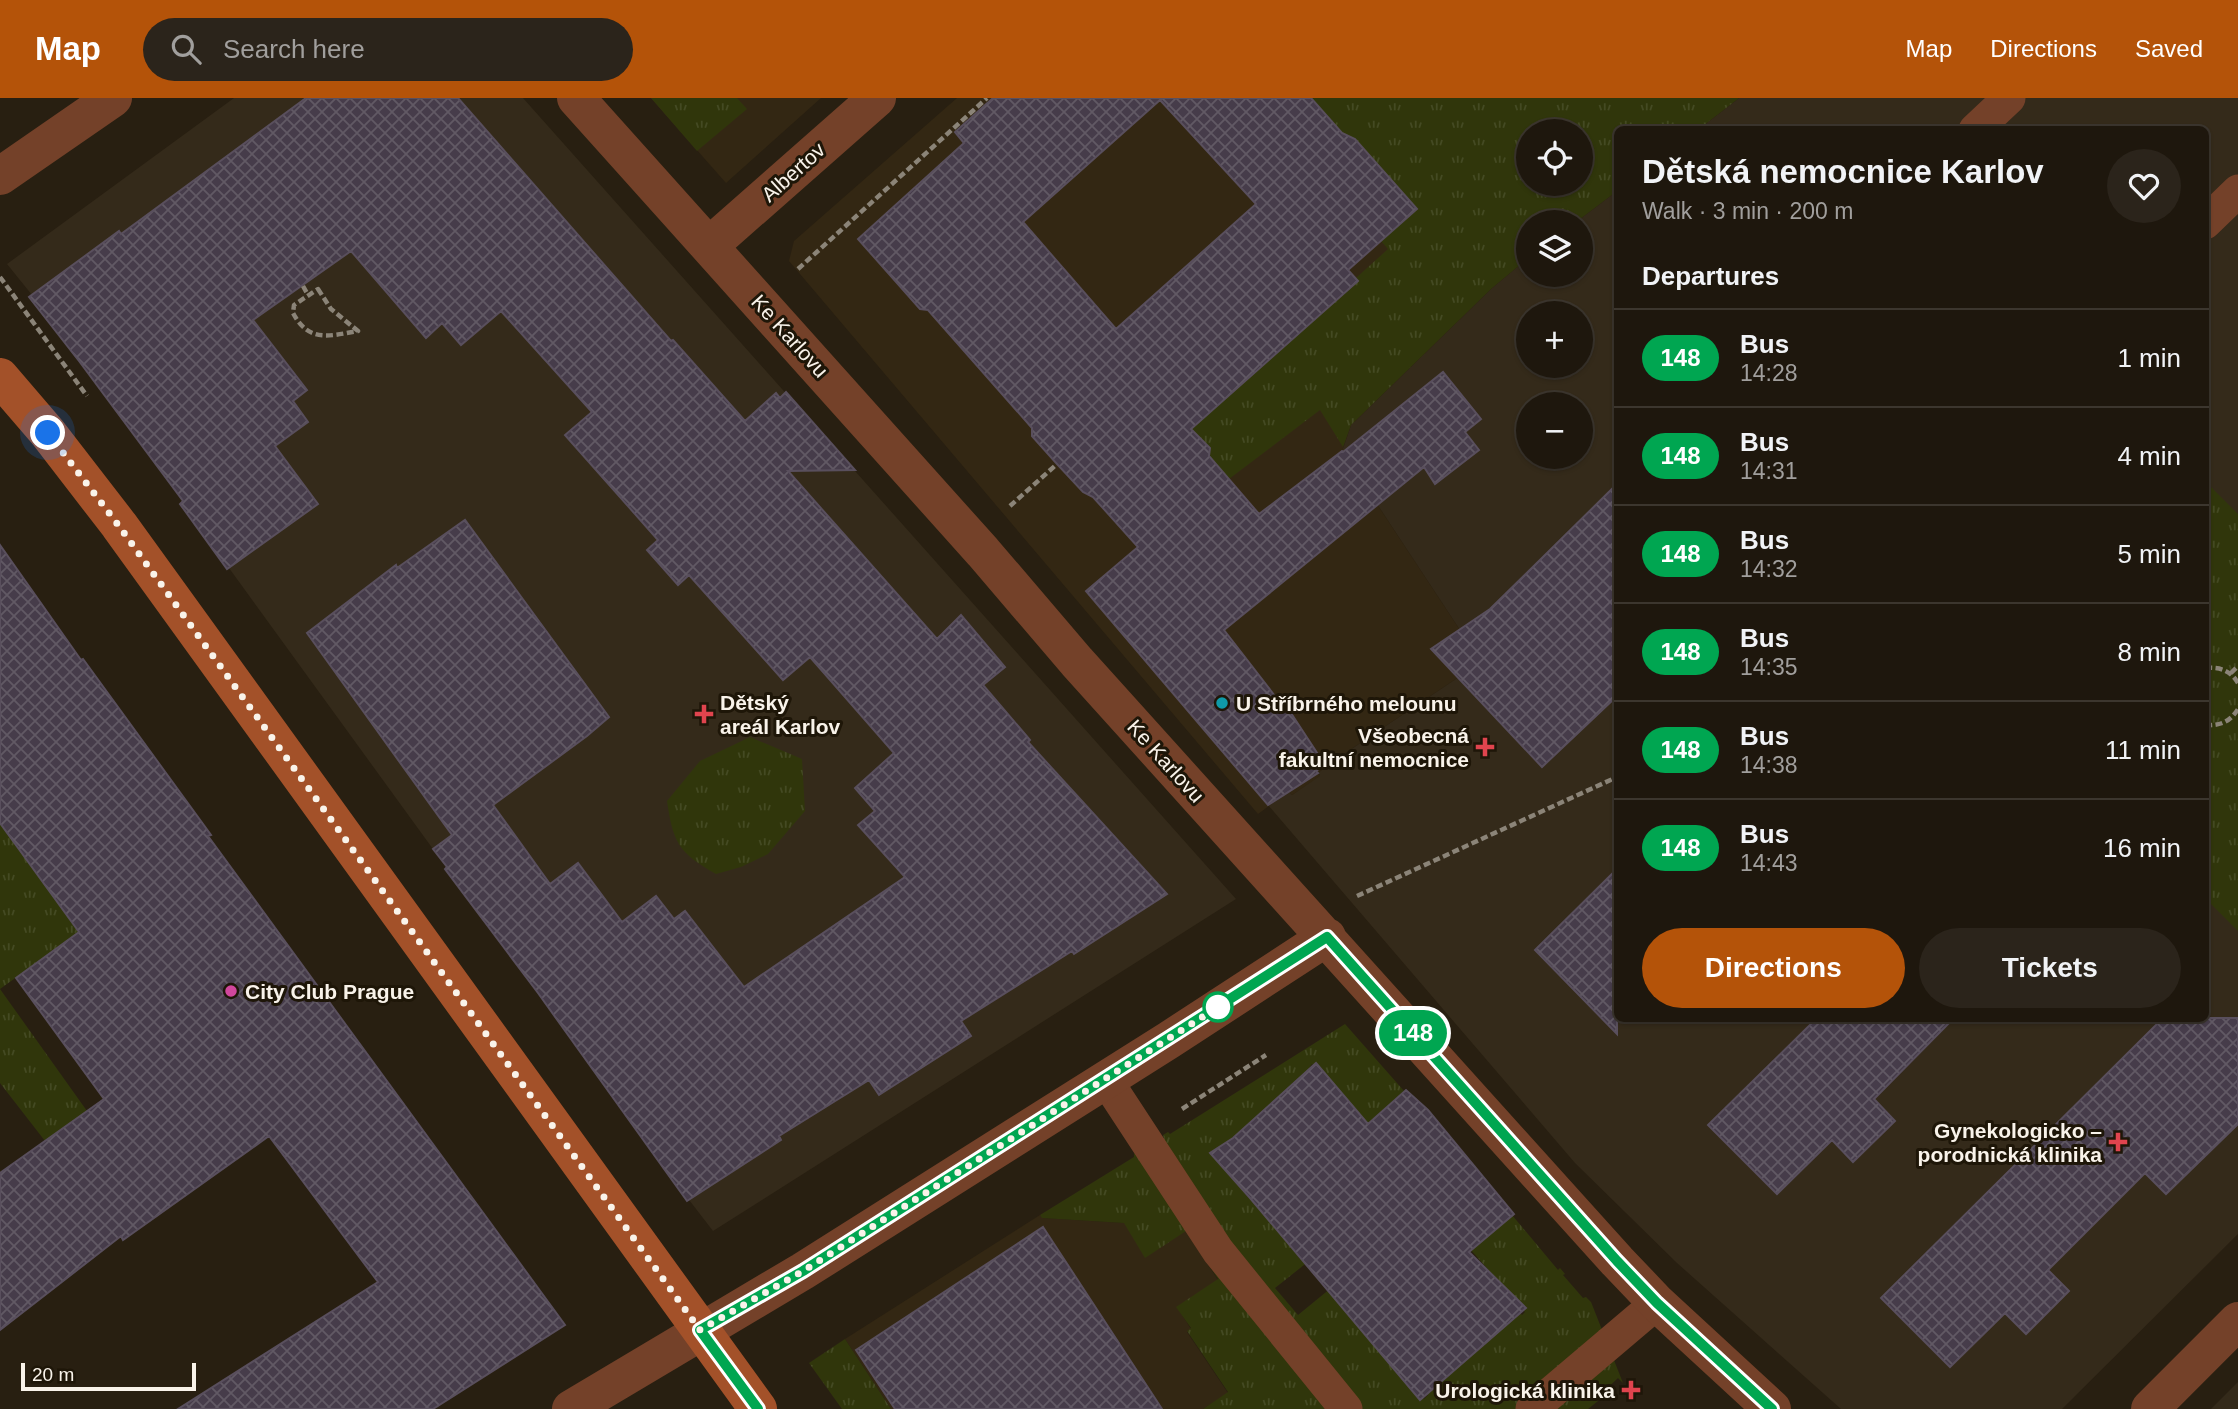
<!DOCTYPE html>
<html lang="en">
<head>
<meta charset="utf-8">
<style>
	body { margin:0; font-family:Helvetica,sans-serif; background:#2b241b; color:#f1f3f6; height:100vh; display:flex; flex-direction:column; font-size:26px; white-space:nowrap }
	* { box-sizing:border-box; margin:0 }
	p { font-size:23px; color:#a19f9d }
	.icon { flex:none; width:38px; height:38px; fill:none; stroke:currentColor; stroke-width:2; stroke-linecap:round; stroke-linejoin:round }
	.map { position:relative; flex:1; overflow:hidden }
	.panel { position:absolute; left:1614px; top:28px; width:595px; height:896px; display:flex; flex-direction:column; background:#1e170d; border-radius:10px; box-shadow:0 2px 5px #0004,0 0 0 2px #3c362e }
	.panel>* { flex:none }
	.badge { padding:0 14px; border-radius:23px; font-size:24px; line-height:46px }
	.controls { position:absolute; left:1516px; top:21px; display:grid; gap:14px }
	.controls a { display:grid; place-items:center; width:77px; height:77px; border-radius:50%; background:#1e170d; box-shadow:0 2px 5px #0004,0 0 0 2px #3c362e; font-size:35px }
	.scale { position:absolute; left:21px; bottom:18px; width:175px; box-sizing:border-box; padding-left:7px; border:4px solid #f9f3ea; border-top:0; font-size:19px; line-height:24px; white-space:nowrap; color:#f9f3ea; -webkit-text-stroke:5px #1e1608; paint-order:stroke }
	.you { position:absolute; width:35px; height:35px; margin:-18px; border:5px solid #fff; border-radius:50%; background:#1a73e8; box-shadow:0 0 0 10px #1a73e833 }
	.map>.badge { position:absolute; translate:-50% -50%; box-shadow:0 0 0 4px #fff }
	h2 { padding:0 28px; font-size:26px; line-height:63px }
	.round { display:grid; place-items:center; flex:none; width:74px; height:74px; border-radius:37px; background:#2b241b }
	.headline { display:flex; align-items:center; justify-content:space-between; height:119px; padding:0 28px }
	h1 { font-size:33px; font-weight:700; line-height:52px }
	.action { display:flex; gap:14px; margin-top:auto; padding:14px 28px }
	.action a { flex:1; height:80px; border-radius:42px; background:#b45309; color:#fff; font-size:28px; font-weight:700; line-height:80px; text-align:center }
	.action a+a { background:#2b241b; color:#f1f3f6 }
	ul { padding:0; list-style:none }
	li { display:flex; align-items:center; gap:21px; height:98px; padding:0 28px; border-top:2px solid #3c362e }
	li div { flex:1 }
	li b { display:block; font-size:26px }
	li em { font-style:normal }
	li .badge { min-width:77px; font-weight:700; text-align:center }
	header { display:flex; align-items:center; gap:42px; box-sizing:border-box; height:98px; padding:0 35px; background:#b45309; color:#fff }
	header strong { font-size:33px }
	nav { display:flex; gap:38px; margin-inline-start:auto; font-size:24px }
	.search { width:490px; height:63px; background:#2b241b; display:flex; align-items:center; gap:18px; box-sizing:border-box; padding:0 24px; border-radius:38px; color:#a19f9d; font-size:26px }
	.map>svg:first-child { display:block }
	.commercial { fill:#342a1a; fill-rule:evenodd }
	.built { fill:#332713; fill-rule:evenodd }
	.grass { fill:url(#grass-tufts); fill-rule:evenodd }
	.building { fill:url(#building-cross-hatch); stroke:#594f5d; stroke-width:2; fill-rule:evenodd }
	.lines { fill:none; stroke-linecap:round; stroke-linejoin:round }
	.path { stroke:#8b8478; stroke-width:4.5; stroke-dasharray:7 3.5; stroke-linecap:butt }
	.service { stroke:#744129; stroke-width:33 }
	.minor { stroke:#744129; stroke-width:38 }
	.secondary { stroke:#a35129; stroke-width:38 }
	.line-casing { stroke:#fff; stroke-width:16 }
	.line { stroke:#00a651; stroke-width:10 }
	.walk { stroke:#f9f3ea; stroke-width:7; stroke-dasharray:0 12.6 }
	.culture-dot { fill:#0f9aa8; stroke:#1e1608; stroke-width:2.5 }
	.health-dot { fill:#e0444e; stroke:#1e1608; stroke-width:2.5 }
	.hotel-dot { fill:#d1479c; stroke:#1e1608; stroke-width:2.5 }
	.stop-dot { fill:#fff; stroke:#00a651; stroke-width:3.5 }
	.labels { text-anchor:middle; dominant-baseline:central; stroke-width:6; stroke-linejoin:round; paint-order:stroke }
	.street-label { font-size:21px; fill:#f9f3ea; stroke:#1e1608 }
	.poi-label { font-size:21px; font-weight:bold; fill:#f9f3ea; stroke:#1e1608; text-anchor:start }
</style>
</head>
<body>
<header>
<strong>Map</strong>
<div class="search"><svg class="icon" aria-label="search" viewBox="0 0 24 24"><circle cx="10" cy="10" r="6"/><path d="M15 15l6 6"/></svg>Search here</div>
<nav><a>Map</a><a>Directions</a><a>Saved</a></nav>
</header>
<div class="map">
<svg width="2238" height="1311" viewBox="0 0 2238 1311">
	<defs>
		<pattern id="grass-tufts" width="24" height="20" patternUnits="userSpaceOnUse" patternTransform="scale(1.75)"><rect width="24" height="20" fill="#30360b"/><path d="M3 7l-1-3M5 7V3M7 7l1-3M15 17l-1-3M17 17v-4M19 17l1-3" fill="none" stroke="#444a23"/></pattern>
		<pattern id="building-cross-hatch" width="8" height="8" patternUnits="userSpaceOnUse" patternTransform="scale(1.75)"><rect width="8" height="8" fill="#463c4a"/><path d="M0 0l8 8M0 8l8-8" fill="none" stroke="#615964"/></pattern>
	</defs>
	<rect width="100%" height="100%" fill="#281f11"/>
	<!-- commercial -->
	<path class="commercial" d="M 234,0 L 523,0 L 1236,801 L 713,1133 L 639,1037 L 640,1036 L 491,830 L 445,771 L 446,769 L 229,470 L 227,471 L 180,406 L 183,403 L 79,263 L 29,200 L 32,197 L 7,166 Z
		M 1739,0 L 2238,0 L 2238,1136 L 2062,1311 L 1841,1311 L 1677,1165 L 1575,1065 L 1268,707 L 1289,694 L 1292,697 L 1320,677 L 1318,675 L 1329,666 L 1481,564 L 1342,353 L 1351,327 L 1492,190 L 1528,160 L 1528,177 L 1580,177 L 1580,124 L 1576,124 L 1617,93 L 1617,920 L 2205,920 L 2205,32 L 1699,31 ZM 1528,215 L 1580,215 L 1580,268 L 1528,268 ZM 1528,306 L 1580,306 L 1580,359 L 1528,359 Z
		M 2238,1284 L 2238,1311 L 2211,1311 Z"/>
	<!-- built -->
	<path class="built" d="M 651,0 L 821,0 L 726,85 Z
		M 957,0 L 1739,0 L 1699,31 L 1617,32 L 1617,93 L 1576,124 L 1528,124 L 1528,160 L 1492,190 L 1351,327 L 1342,353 L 1481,564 L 1329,666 L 1318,675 L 1320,678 L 1292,697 L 1288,694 L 1258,716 L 789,163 L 794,143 ZM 1528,33 L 1580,33 L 1580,86 L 1528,86 Z
		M 1040,1117 L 1043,1120 L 1124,1125 L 1186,1133 L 1218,1182 L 1177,1209 L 1191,1231 L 1187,1234 L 1228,1295 L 1203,1311 L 891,1311 L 845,1241 Z"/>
	<!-- grass -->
	<path class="grass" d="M 651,0 L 737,0 L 747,11 L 697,53 Z
		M 1311,0 L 1739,0 L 1699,31 L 1617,32 L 1617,93 L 1576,124 L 1528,124 L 1528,160 L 1492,190 L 1351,327 L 1343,349 L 1320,312 L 1229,381 L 1209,358 L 1210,350 L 1200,340 L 1191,339 L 1173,318 L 1232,295 L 1358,183 L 1356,180 L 1388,151 L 1381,143 L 1348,42 ZM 1528,33 L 1580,33 L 1580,86 L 1528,86 Z
		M 2205,383 L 2238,416 L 2238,833 L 2205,800 Z
		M 750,639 L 802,661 L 805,713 L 768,756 L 741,769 L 716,776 C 679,755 673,745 667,703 L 700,663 Z
		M 0,725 L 79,834 L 0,891 L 87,1013 L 45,1043 L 0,985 Z
		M 1345,926 L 1404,993 L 1365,1028 L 1318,967 L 1315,969 L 1312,966 L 1309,970 L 1310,971 L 1219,1052 L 1216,1050 L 1213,1053 L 1212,1058 L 1217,1059 L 1248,1095 L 1246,1097 L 1249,1100 L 1252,1098 L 1301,1155 L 1297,1157 L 1300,1161 L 1304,1158 L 1309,1163 L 1275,1190 L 1298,1217 L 1331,1190 L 1335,1201 L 1338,1199 L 1386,1254 L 1383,1258 L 1386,1262 L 1424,1301 L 1428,1297 L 1427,1295 L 1520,1215 L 1522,1217 L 1525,1214 L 1523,1212 L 1525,1210 L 1520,1208 L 1471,1152 L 1512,1117 L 1558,1172 L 1560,1170 L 1565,1176 L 1563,1177 L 1583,1200 L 1586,1199 L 1591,1204 L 1623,1285 L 1618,1280 L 1600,1297 L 1595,1298 L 1598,1303 L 1588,1311 L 1203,1311 L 1228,1294 L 1187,1233 L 1191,1230 L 1176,1209 L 1218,1181 L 1186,1133 L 1145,1160 L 1124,1125 L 1042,1120 L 1040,1117 L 1134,1059 L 1134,1056 L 1139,1053 L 1141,1055 L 1164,1040 L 1163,1037 L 1168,1034 L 1170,1036 Z
		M 845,1241 L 891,1311 L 842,1311 L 809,1265 Z"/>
	<!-- building -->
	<path class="building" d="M 306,0 L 458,0 L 671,243 L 673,242 L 745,323 L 776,295 L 780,300 L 786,294 L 855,372 L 788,373 L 937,541 L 961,517 L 1005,569 L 983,587 L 1030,642 L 1028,644 L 1167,796 L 1074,856 L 1072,853 L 961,923 L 971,938 L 879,997 L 869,982 L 779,1038 L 781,1042 L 687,1103 L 538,895 L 445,771 L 447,769 L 433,751 L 452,737 L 307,535 L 396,467 L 397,470 L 465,422 L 609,619 L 587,638 L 493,707 L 550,786 L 578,765 L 622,824 L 656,798 L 674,821 L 685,813 L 744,889 L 905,779 L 858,727 L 875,713 L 855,690 L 894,655 L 810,559 L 783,582 L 689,477 L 678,487 L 647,452 L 658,442 L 565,337 L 592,314 L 501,213 L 461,247 L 442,225 L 426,240 L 351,153 L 253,222 L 307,292 L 293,303 L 308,324 L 275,348 L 318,406 L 227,471 L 180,406 L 183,403 L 79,263 L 29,199 L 119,133 L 121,136 Z
		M 993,0 L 1311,0 L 1342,35 L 1355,41 L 1417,111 L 1348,172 L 1358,183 L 1191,331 L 1210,350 L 1209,358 L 1259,416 L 1342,353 L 1343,354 L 1443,274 L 1481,321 L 1465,334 L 1479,352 L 1435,386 L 1424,369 L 1224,532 L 1278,602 L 1281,600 L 1325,667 L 1316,673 L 1318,675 L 1268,707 L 1086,493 L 1138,449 L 1093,399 L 1083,394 L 1057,366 L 1032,338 L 1032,330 L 928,212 L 920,211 L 858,141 L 964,45 L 955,34 ZM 1160,2 L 1256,106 L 1116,231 L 1023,124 Z
		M 1617,386 L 1617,598 L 1542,669 L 1431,551 L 1490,511 Z
		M 0,447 L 81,562 L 83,561 L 211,737 L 208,738 L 565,1227 L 433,1311 L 178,1311 L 378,1184 L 269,1038 L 123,1142 L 121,1138 L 0,1232 L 0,1075 L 104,1001 L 16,880 L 79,834 L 0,725 Z
		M 1617,771 L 1617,936 L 1535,852 Z
		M 1817,920 L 1954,920 L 1874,1001 L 1895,1023 L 1853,1064 L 1832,1042 L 1777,1096 L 1708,1027 Z
		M 2163,920 L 2238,920 L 2238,1026 L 2166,1096 L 2145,1075 L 2048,1172 L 2069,1193 L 2026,1236 L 2005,1215 L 1950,1269 L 1881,1200 Z
		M 1316,965 L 1368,1026 L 1406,992 L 1428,1012 L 1514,1116 L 1469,1154 L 1526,1210 L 1420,1302 L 1250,1100 L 1210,1055 L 1233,1040 Z
		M 1043,1129 L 1162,1311 L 895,1311 L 856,1252 Z"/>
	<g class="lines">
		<!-- path -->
		<path class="path" d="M 798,171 L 987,0
			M 0,179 L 87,298
			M 303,188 L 308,197
			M 318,191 L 331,211 L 358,233 C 329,238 309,245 293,215 L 294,207 Z
			M 1010,408 L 1057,366
			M 2205,570 C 2220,569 2230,572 2238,585
			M 2231,575 L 2238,568
			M 2205,627 C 2220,628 2230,624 2238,611
			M 1357,798 L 1617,679
			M 1182,1011 L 1266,957"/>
		<!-- service -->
		<path class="service" d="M 1975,32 L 2009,0
			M 2205,125 L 2238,93
			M 1106,982 L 1218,1153 L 1346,1311
			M 1532,1311 L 1657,1205"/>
		<!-- minor -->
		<path class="minor" d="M 576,0 L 983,454 L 1077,564 L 1617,1163 L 1657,1205 L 1772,1311
			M 0,78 L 113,0
			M 709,148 L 877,0
			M 571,1311 L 803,1173 L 1169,942 L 1327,839
			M 2150,1311 L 2238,1223"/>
		<!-- secondary -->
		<path class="secondary" d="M 0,279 L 48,335 L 119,427 L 758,1311"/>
	</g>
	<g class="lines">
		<defs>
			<path id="line" d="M 758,1311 L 700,1232 L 803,1173 L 1327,839 L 1617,1163 L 1657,1205 L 1772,1311"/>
		</defs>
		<!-- line casing -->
		<use href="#line" class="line-casing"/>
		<!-- line -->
		<use href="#line" class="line"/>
		<!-- walk -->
		<path class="walk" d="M 48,335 L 119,428 L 700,1232 L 803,1173 L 1218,909"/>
	</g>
	<!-- markers -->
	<circle class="culture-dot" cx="1222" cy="605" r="7"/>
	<g class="health-dot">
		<path d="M700.5 605.5h7v7h7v7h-7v7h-7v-7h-7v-7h7z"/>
		<path d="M1481.5 638.5h7v7h7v7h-7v7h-7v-7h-7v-7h7z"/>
		<path d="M2114.5 1033.5h7v7h7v7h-7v7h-7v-7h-7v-7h7z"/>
		<path d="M1627.5 1281.5h7v7h7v7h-7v7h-7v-7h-7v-7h7z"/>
	</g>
	<circle class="hotel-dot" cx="231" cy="893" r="7"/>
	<circle class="stop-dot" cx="1218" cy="909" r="14"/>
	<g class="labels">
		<!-- street labels -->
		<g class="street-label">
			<text transform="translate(793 74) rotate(-42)">Albertov</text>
			<text transform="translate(790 238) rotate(48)">Ke Karlovu</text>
			<text transform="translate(1166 663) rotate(48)">Ke Karlovu</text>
		</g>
		<!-- poi labels -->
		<g class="poi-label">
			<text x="720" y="604">Dětský<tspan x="720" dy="24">areál Karlov</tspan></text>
			<text x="1236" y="605">U Stříbrného melounu</text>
			<text x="1469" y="637" text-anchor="end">Všeobecná<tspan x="1469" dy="24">fakultní nemocnice</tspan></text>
			<text x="245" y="893">City Club Prague</text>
			<text x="2102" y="1032" text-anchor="end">Gynekologicko –<tspan x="2102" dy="24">porodnická klinika</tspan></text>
			<text x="1615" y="1292" text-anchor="end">Urologická klinika</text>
		</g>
	</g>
</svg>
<div class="controls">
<a><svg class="icon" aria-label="locate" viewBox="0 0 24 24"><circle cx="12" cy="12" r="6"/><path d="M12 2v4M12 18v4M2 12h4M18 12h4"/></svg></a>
<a><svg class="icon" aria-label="layers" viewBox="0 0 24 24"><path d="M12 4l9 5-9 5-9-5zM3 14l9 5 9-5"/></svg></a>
<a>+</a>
<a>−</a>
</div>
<div class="scale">20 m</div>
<div class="you" style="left:48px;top:335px"></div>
<b class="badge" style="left:1413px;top:935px;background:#00a651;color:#fff">148</b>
<section class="panel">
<div class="headline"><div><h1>Dětská nemocnice Karlov</h1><p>Walk · 3 min · 200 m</p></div><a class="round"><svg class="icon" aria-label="heart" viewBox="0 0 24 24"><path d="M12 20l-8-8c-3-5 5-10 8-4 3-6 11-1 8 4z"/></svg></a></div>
<h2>Departures</h2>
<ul>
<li><span class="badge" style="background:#00a651;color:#fff">148</span><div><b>Bus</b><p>14:28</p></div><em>1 min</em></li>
<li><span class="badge" style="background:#00a651;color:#fff">148</span><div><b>Bus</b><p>14:31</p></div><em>4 min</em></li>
<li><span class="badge" style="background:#00a651;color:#fff">148</span><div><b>Bus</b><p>14:32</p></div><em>5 min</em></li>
<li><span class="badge" style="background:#00a651;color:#fff">148</span><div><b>Bus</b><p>14:35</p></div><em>8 min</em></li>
<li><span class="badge" style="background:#00a651;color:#fff">148</span><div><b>Bus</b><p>14:38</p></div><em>11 min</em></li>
<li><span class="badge" style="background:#00a651;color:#fff">148</span><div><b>Bus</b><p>14:43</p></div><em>16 min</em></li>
</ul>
<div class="action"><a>Directions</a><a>Tickets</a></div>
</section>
</div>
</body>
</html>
